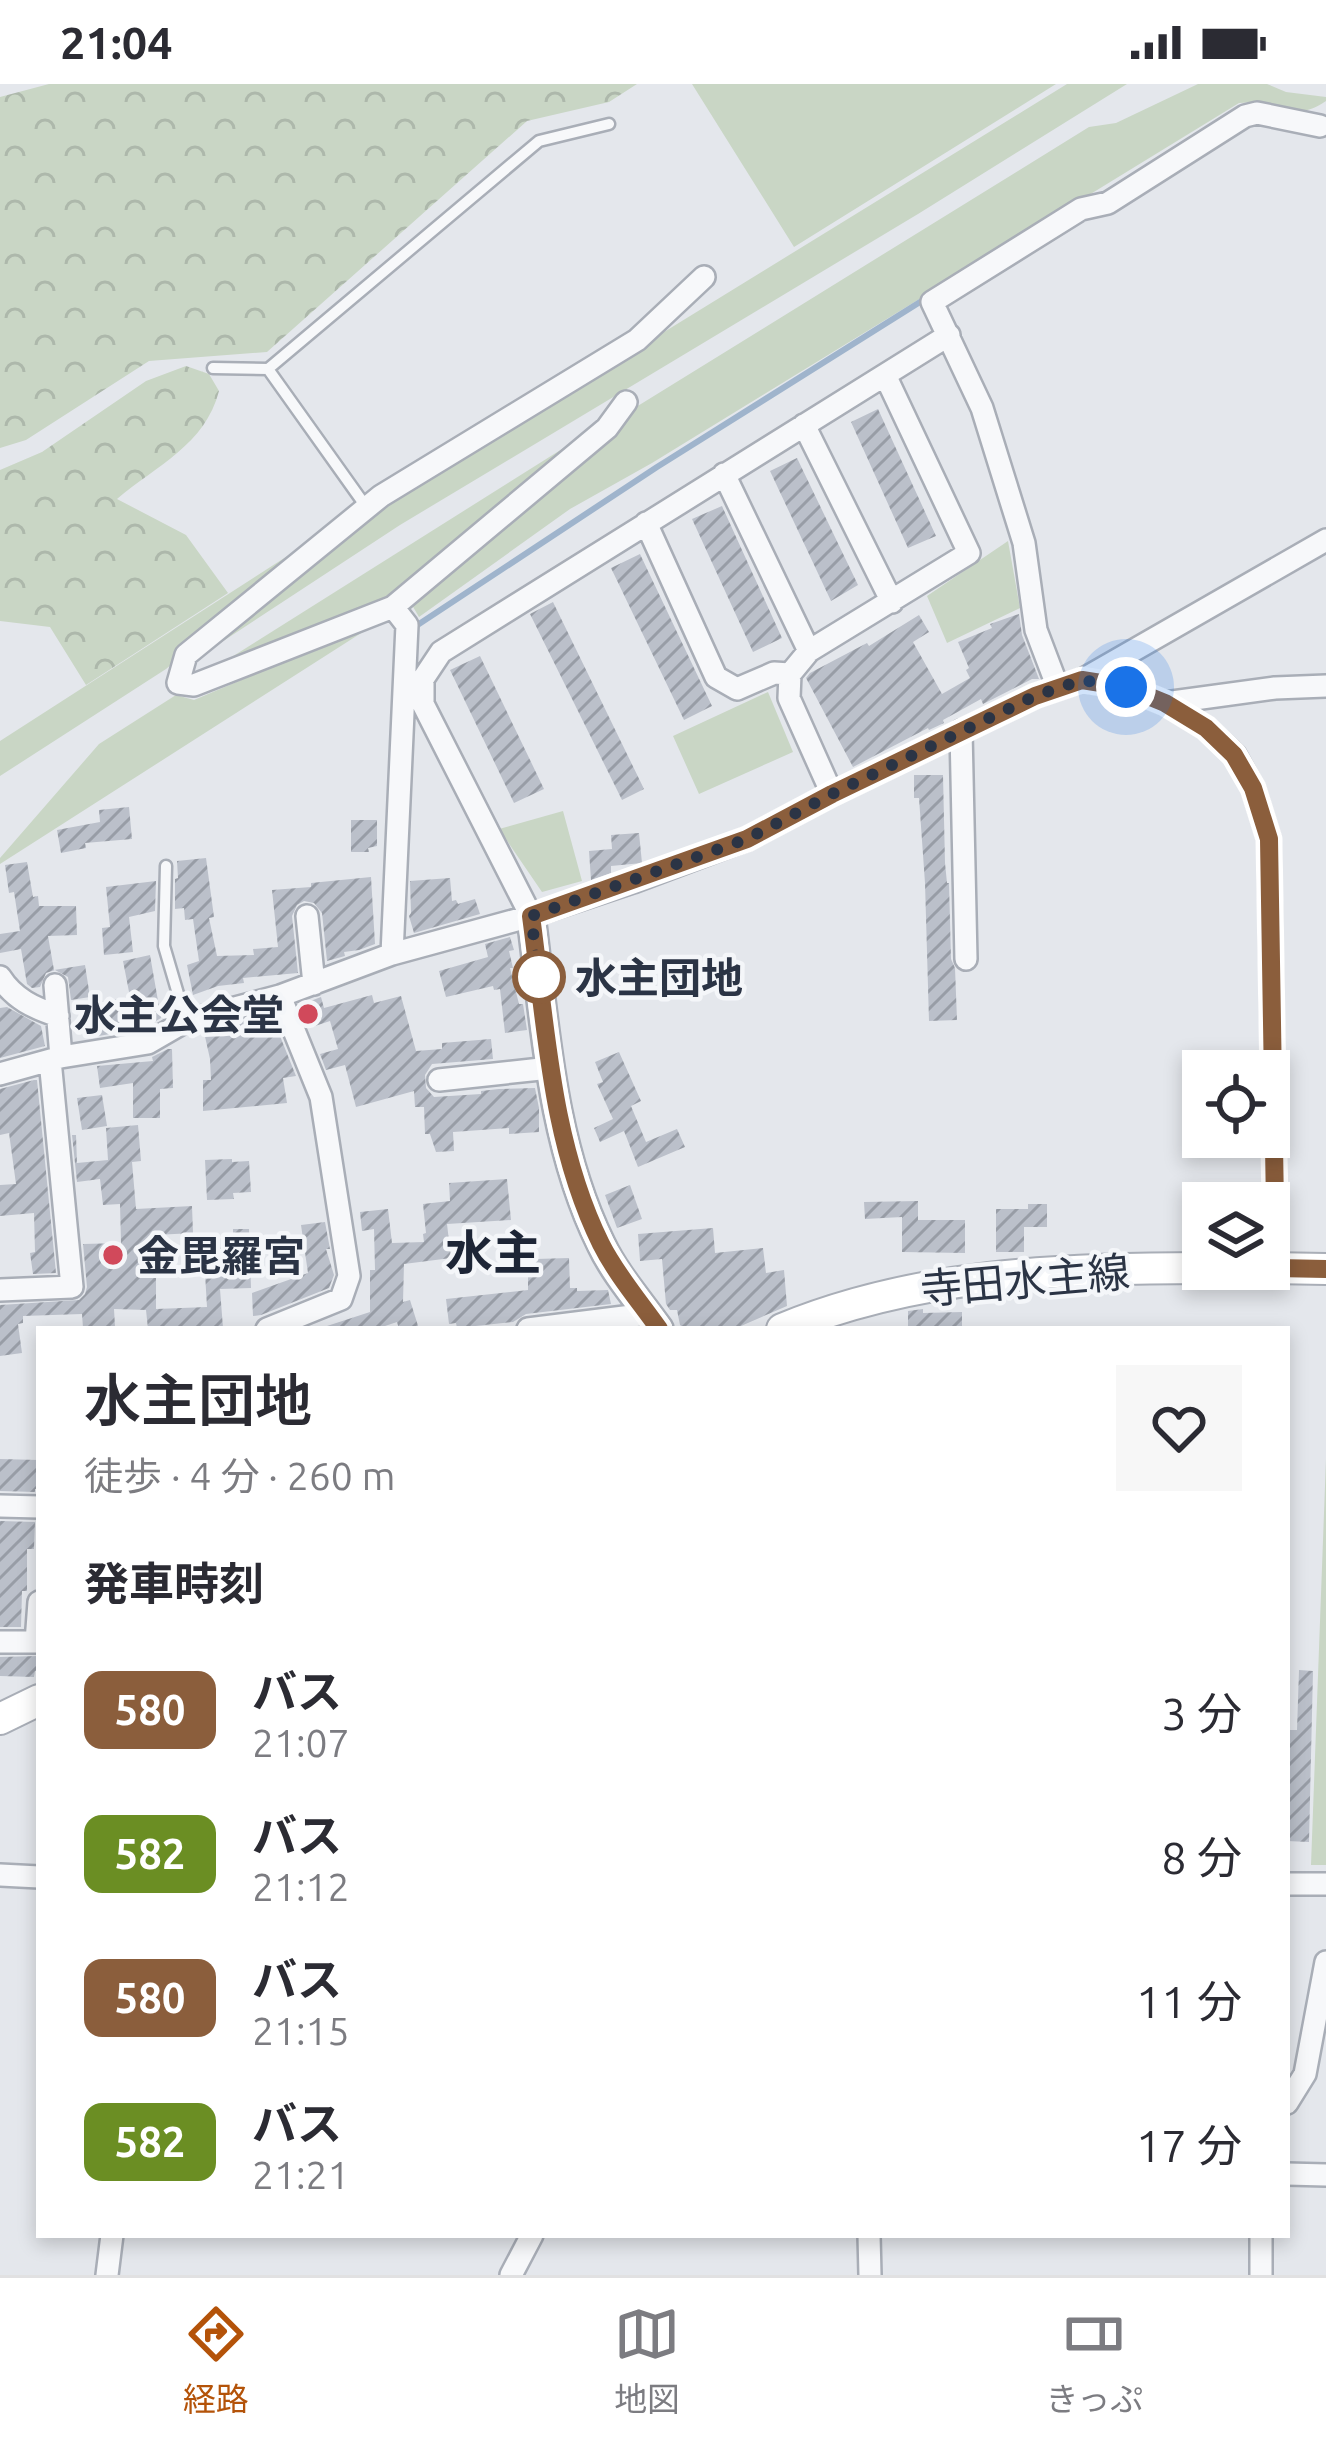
<!DOCTYPE html>
<html lang="ja">
<head>
<meta charset="utf-8">
<style>
	body { margin:0; font-family:Ubuntu,"Noto Sans JP",sans-serif; background:#f7f7f7; color:#2b2b33; height:100vh; display:flex; flex-direction:column; font-size:45px; white-space:nowrap }
	* { box-sizing:border-box; margin:0 }
	p { font-size:39px; color:#7c7c81 }
	.icon { flex:none; width:66px; height:66px; fill:none; stroke:currentColor; stroke-width:2; stroke-linecap:round; stroke-linejoin:round }
	.map { position:relative; flex:1; overflow:hidden }
	.details { position:absolute; left:36px; top:1242px; width:1254px; height:912px; display:flex; flex-direction:column; background:#fff; border-radius:0px; box-shadow:0 6px 18px #0003 }
	.details>* { flex:none }
	.badge { padding:0 24px; border-radius:18px; font-size:42px; line-height:78px }
	.fabs { position:absolute; left:1182px; top:966px; display:grid; gap:24px }
	.fabs a { display:grid; place-items:center; width:108px; height:108px; border-radius:0px; background:#fff; box-shadow:0 6px 18px #0003; font-size:60px }
	.you { position:absolute; width:60px; height:60px; margin:-30px; border:9px solid #fff; border-radius:50%; background:#1a73e8; box-shadow:0 0 0 18px #1a73e833 }
	.map>.badge { position:absolute; translate:-50% -50%; box-shadow:0 0 0 6px #fff }
	h2 { padding:0 48px; font-size:45px; line-height:108px }
	.round { display:grid; place-items:center; flex:none; width:126px; height:126px; border-radius:0px; background:#f7f7f7 }
	.head { display:flex; align-items:center; justify-content:space-between; height:204px; padding:0 48px }
	h1 { font-size:57px; font-weight:600; line-height:90px }
	ul { padding:0; list-style:none }
	li { display:flex; align-items:center; gap:36px; height:144px; padding:0 48px }
	li div { flex:1 }
	li b { display:block; font-size:45px }
	li em { font-style:normal }
	li .badge { min-width:132px; font-weight:700; text-align:center }
	.status { display:flex; justify-content:space-between; align-items:center; height:84px; padding:0 60px; background:#fff; direction:ltr }
	.status svg { height:33px; fill:currentColor }
	.menu { display:flex; justify-content:space-around; align-items:center; height:168px; border-top:3px solid #e1e1e2; background:#fff; font-size:33px; color:#7c7c81 }
	.menu a { display:grid; justify-items:center; gap:6px }
	.menu .on { color:#b45309 }
	.map>svg:first-child { display:block }
	.green { fill:#c9d6c5 }
	.forest { fill:url(#forest-crowns) }
	.lines { fill:none; stroke-linecap:round; stroke-linejoin:round }
	.stream { stroke:#9fb4cc; stroke-width:6 }
	.building { fill:url(#building-hatch) }
	.service-casing { stroke:#a9aeb7; stroke-width:15 }
	.minor-casing { stroke:#a9aeb7; stroke-width:26 }
	.tertiary-casing { stroke:#a9aeb7; stroke-width:32 }
	.secondary-casing { stroke:#a9aeb7; stroke-width:34 }
	.service { stroke:#f7f8fa; stroke-width:10 }
	.minor { stroke:#f7f8fa; stroke-width:21 }
	.tertiary { stroke:#f7f8fa; stroke-width:27 }
	.secondary { stroke:#fff; stroke-width:30 }
	.line-casing { stroke:#fff; stroke-width:27 }
	.line { stroke:#8b5e3c; stroke-width:18 }
	.walk { stroke:#2b3445; stroke-width:12; stroke-dasharray:0 21.6 }
	.stop-dot { fill:#fff; stroke:#8b5e3c; stroke-width:6 }
	.poi-dot { fill:#d1495b; stroke:#f4f6f9; stroke-width:4.5 }
	.labels { text-anchor:middle; dominant-baseline:central; stroke-width:9; stroke-linejoin:round; paint-order:stroke }
	.stop-label { font-size:42px; font-weight:bold; fill:#2b3445; stroke:#f4f6f9; text-anchor:start }
	.poi-label { font-size:42px; font-weight:bold; fill:#2b3445; stroke:#f4f6f9; text-anchor:end }
	.street-label { font-size:42px; fill:#2b3445; stroke:#f4f6f9 }
	.quarter-label { font-size:48px; font-weight:bold; fill:#1d2536; stroke:#f4f6f9 }
</style>
</head>
<body>
<div class="status"><b>21:04</b><svg viewBox="0 0 49 12"><path d="M0 12V9h3v3zM5 12V6h3v6zM10 12V3h3v9zM15 12V0h3v12zM26 1h20v11H26zM47 4h2v5h-2z"/></svg></div>
<div class="map">
<svg width="1326" height="2191" viewBox="0 0 1326 2191">
	<defs>
		<pattern id="forest-crowns" width="20" height="18" patternUnits="userSpaceOnUse" patternTransform="scale(3)"><rect width="20" height="18" fill="#c9d6c5"/><path d="M2 6a3 3 0 1 1 6 0M12 15a3 3 0 1 1 6 0" fill="none" stroke="#adb8ab"/></pattern>
		<pattern id="building-hatch" width="6" height="6" patternUnits="userSpaceOnUse" patternTransform="scale(3)"><rect width="6" height="6" fill="#bbc0ca"/><path d="M-1 1l2-2M0 6l6-6M5 7l2-2" fill="none" stroke="#989da6"/></pattern>
	</defs>
	<rect width="100%" height="100%" fill="#e4e7ec"/>
	<!-- green -->
	<path class="green" d="M 692,0 L 1056,0 L 794,163 Z
		M 1067,0 L 1127,0 L 918,130 L 400,441 L 205,569 L 383,421 Z
		M 1198,0 L 1267,0 L 1286,8 L 1326,13 L 1326,17 C 1294,38 1289,21 1259,18 C 1253,17 1246,19 1239,19 L 652,379 L 570,425 L 419,533 L 409,516 L 628,328 L 1089,43 L 1116,39 Z
		M 570,360 L 387,519 L 203,591 Z
		M 362,424 L 166,585 L 0,692 L 0,657 Z
		M 1008,457 L 1020,524 L 947,559 L 927,512 Z
		M 380,537 L 0,780 L 0,774 L 99,660 L 176,611 L 194,616 Z
		M 768,608 L 793,668 L 699,710 L 673,652 Z
		M 563,727 L 582,797 L 542,808 L 499,745 Z
		M 1326,1375 L 1326,1781 L 1311,1781 Z"/>
	<!-- forest -->
	<path class="forest" d="M 49,0 L 637,0 L 609,18 L 527,37 L 267,268 L 149,277 L 26,356 L 0,364 L 0,13 Z
		M 186,282 L 209,290 L 219,307 C 205,361 157,381 117,415 L 186,451 L 228,509 L 86,601 L 50,543 L 0,537 L 0,386 L 42,368 L 146,297 Z"/>
	<g class="lines">
		<!-- stream -->
		<path class="stream" d="M 416,542 L 657,383 L 928,213"/>
	</g>
	<!-- building -->
	<path class="building" d="M 878,325 L 936,452 L 908,464 L 851,338 Z
		M 797,374 L 858,501 L 831,517 L 770,387 Z
		M 722,422 L 782,554 L 753,568 L 692,435 Z
		M 640,470 L 712,622 L 684,636 L 611,484 Z
		M 553,518 L 644,705 L 622,716 L 530,530 Z
		M 1019,530 L 1022,551 L 1039,595 L 1032,595 L 983,620 L 981,615 L 943,636 L 944,639 L 929,646 L 928,644 L 853,683 L 806,594 L 810,589 L 867,559 L 869,562 L 919,531 L 929,548 L 913,558 L 942,610 L 970,594 L 966,586 L 969,584 L 958,558 L 992,544 L 990,540 Z
		M 480,572 L 544,705 L 514,719 L 450,586 Z
		M 914,691 L 943,691 L 945,779 L 947,799 L 949,799 L 951,875 L 955,884 L 957,936 L 929,937 L 925,799 L 919,714 L 914,714 Z
		M 129,723 L 132,755 L 85,759 L 86,764 L 61,769 L 57,746 L 100,738 L 99,726 Z
		M 351,736 L 377,736 L 377,762 L 368,764 L 369,768 L 351,768 Z
		M 639,749 L 642,779 L 611,782 L 611,789 L 591,796 L 589,767 L 612,765 L 611,751 Z
		M 206,774 L 214,833 L 209,834 L 217,872 L 254,871 L 253,865 L 278,863 L 272,806 L 311,803 L 311,799 L 371,793 L 375,860 L 359,866 L 344,868 L 345,872 L 327,877 L 322,829 L 314,819 L 304,817 L 297,821 L 292,832 L 298,889 L 243,894 L 244,899 L 218,902 L 193,911 L 187,881 L 199,877 L 193,835 L 185,836 L 184,824 L 175,825 L 175,795 L 178,794 L 177,777 Z
		M 27,778 L 33,813 L 38,812 L 39,822 L 76,822 L 77,851 L 48,852 L 54,886 L 85,881 L 90,913 L 71,916 L 68,893 L 55,886 L 46,889 L 40,903 L 32,904 L 27,900 L 21,865 L 0,869 L 0,850 L 20,847 L 14,808 L 9,809 L 5,781 Z
		M 450,794 L 452,817 L 456,816 L 458,820 L 475,815 L 480,830 L 414,849 L 409,832 L 411,829 L 410,797 Z
		M 156,797 L 155,827 L 129,833 L 133,868 L 104,871 L 102,844 L 110,843 L 106,803 Z
		M 510,853 L 514,866 L 509,867 L 513,884 L 510,884 L 519,920 L 523,920 L 527,946 L 505,949 L 500,905 L 494,906 L 493,902 L 446,913 L 439,887 L 488,873 L 485,860 Z
		M 150,871 L 161,934 L 144,944 L 93,953 L 92,947 L 88,948 L 83,921 L 130,913 L 123,877 Z
		M 372,911 L 374,919 L 401,912 L 416,967 L 442,965 L 442,959 L 491,955 L 493,975 L 432,980 L 425,991 L 426,1004 L 434,1013 L 481,1010 L 481,1007 L 499,1005 L 535,1004 L 539,1024 L 539,1048 L 509,1050 L 509,1044 L 453,1048 L 454,1067 L 436,1068 L 430,1050 L 425,1050 L 424,1023 L 415,1023 L 414,1007 L 356,1023 L 345,981 L 326,986 L 320,970 L 338,965 L 330,937 L 309,944 L 300,921 L 321,913 L 324,924 Z
		M 7,923 L 41,942 L 45,962 L 0,974 L 0,924 Z
		M 252,935 L 253,945 L 276,942 L 296,992 L 283,994 L 287,1019 L 203,1027 L 203,996 L 211,996 L 210,975 L 204,948 Z
		M 168,965 L 172,965 L 173,1004 L 160,1005 L 160,1034 L 133,1034 L 133,999 L 100,1004 L 97,982 L 153,977 L 152,973 Z
		M 619,968 L 641,1017 L 631,1022 L 646,1058 L 677,1045 L 685,1063 L 638,1083 L 624,1047 L 600,1058 L 594,1044 L 613,1035 L 597,1000 L 603,998 L 595,978 Z
		M 34,996 L 37,996 L 56,1189 L 33,1190 L 30,1169 L 35,1168 L 34,1129 L 0,1132 L 0,1101 L 16,1100 L 9,1049 L 0,1051 L 0,1005 Z
		M 102,1011 L 107,1042 L 82,1046 L 77,1014 Z
		M 138,1041 L 141,1077 L 132,1078 L 136,1125 L 192,1122 L 193,1149 L 156,1151 L 156,1225 L 207,1223 L 203,1155 L 233,1154 L 233,1145 L 249,1145 L 251,1204 L 220,1205 L 223,1244 L 148,1245 L 146,1226 L 114,1225 L 115,1243 L 83,1244 L 82,1230 L 23,1232 L 23,1239 L 18,1240 L 22,1269 L 0,1272 L 0,1221 L 79,1216 L 85,1210 L 87,1203 L 83,1160 L 121,1159 L 120,1120 L 103,1121 L 100,1095 L 77,1098 L 72,1051 L 76,1051 L 77,1079 L 108,1076 L 106,1044 Z
		M 232,1075 L 232,1078 L 249,1077 L 251,1108 L 233,1109 L 234,1115 L 207,1116 L 205,1076 Z
		M 507,1095 L 511,1136 L 447,1140 L 451,1174 L 404,1180 L 403,1218 L 410,1216 L 419,1245 L 399,1245 L 397,1238 L 376,1245 L 328,1245 L 327,1242 L 370,1228 L 370,1186 L 375,1186 L 374,1145 L 362,1147 L 360,1128 L 388,1125 L 392,1159 L 424,1158 L 423,1150 L 426,1149 L 423,1120 L 450,1117 L 449,1099 Z
		M 630,1101 L 642,1135 L 617,1144 L 605,1111 Z
		M 918,1117 L 918,1136 L 965,1136 L 965,1169 L 902,1168 L 902,1133 L 865,1135 L 864,1118 Z
		M 1028,1120 L 1047,1120 L 1047,1143 L 1024,1143 L 1024,1168 L 996,1168 L 996,1125 L 1028,1125 Z
		M 325,1138 L 330,1165 L 326,1165 L 334,1191 L 329,1204 L 261,1231 L 253,1232 L 252,1209 L 308,1189 L 301,1141 Z
		M 713,1144 L 715,1169 L 763,1164 L 766,1189 L 784,1186 L 787,1222 L 734,1245 L 685,1245 L 680,1241 L 677,1226 L 670,1226 L 666,1220 L 662,1175 L 640,1177 L 638,1150 Z
		M 569,1174 L 570,1204 L 577,1204 L 577,1207 L 608,1206 L 611,1220 L 526,1230 L 513,1238 L 457,1244 L 456,1239 L 449,1240 L 446,1215 L 528,1206 L 528,1183 L 536,1183 L 536,1175 Z
		M 923,1225 L 923,1229 L 962,1228 L 962,1245 L 908,1245 L 908,1227 Z
		M 0,1375 L 39,1376 L 39,1405 L 35,1405 L 35,1408 L 0,1407 Z
		M 0,1437 L 35,1438 L 34,1465 L 27,1465 L 27,1507 L 22,1507 L 21,1543 L 0,1543 Z
		M 39,1572 L 39,1587 L 35,1587 L 34,1593 L 0,1592 L 0,1573 Z
		M 1299,1586 L 1313,1587 L 1309,1758 L 1287,1757 L 1289,1646 L 1297,1646 Z"/>
	<g class="lines">
		<defs>
			<path id="service" d="M 213,284 L 268,285 L 367,424
				M 268,285 L 539,57 L 609,40
				M 166,782 L 164,862 L 186,937"/>
			<path id="minor" d="M 626,318 L 607,344 L 393,523 L 194,601 L 178,599 L 186,571 L 381,412 L 637,256 L 704,193
				M 804,341 L 892,518
				M 724,390 L 809,567
				M 646,439 L 716,593 L 737,605 L 774,589 L 790,590
				M 1082,596 L 1326,456
				M 1058,604 L 1036,546 L 1024,459 L 982,324 L 932,218 L 1081,125 L 1108,119 L 1245,32 L 1257,29 L 1320,42
				M 1165,619 L 1275,604 L 1326,602
				M 961,647 L 966,875
				M 832,710 L 789,614 L 790,590 L 809,567 L 969,469 L 885,291
				M 307,832 L 314,900
				M 531,832 L 423,620 L 423,595 L 441,568 L 949,251
				M 392,870 L 407,541 L 393,523
				M 0,893 C 14,915 34,924 58,932
				M 55,901 L 61,973
				M 0,990 L 61,973 L 148,959 L 186,937 L 280,912 L 392,870 L 531,832 L 633,798 L 747,755 L 832,710 L 1035,612 L 1082,596 L 1126,603 L 1165,619 L 1206,644 L 1235,671 L 1253,704 L 1269,755 L 1276,1184
				M 439,996 L 550,984
				M 0,1206 L 72,1203 L 50,976
				M 267,1245 L 341,1215 L 349,1192 L 321,1013 L 280,912
				M 528,1245 L 648,1230
				M 0,1422 L 39,1423
				M 0,1558 L 36,1558 L 39,1518
				M 0,1791 L 39,1793
				M 1287,1800 L 1326,1800
				M 1287,2019 L 1305,1990 L 1326,1878
				M 1287,2090 L 1326,2091
				M 869,2151 L 870,2191
				M 107,2191 L 112,2151
				M 511,2191 L 532,2151
				M 1261,2191 L 1261,2151"/>
			<path id="tertiary" d="M 531,832 C 545,941 551,1059 601,1160 C 615,1190 640,1218 659,1245"/>
			<path id="secondary" d="M 1269,1184 L 1326,1185
				M 782,1245 C 915,1190 1061,1184 1203,1184
				M 0,1635 L 39,1616"/>
		</defs>
		<!-- service casing -->
		<use href="#service" class="service-casing"/>
		<!-- minor casing -->
		<use href="#minor" class="minor-casing"/>
		<!-- tertiary casing -->
		<use href="#tertiary" class="tertiary-casing"/>
		<!-- secondary casing -->
		<use href="#secondary" class="secondary-casing"/>
		<!-- service -->
		<use href="#service" class="service"/>
		<!-- minor -->
		<use href="#minor" class="minor"/>
		<!-- tertiary -->
		<use href="#tertiary" class="tertiary"/>
		<!-- secondary -->
		<use href="#secondary" class="secondary"/>
	</g>
	<g class="lines">
		<defs>
			<path id="line" d="M 659,1245 C 640,1218 616,1190 601,1160 C 551,1059 546,942 531,832 L 747,755 L 832,710 L 1035,612 L 1082,596 L 1126,603 L 1165,619 L 1206,644 L 1234,671 L 1253,704 L 1269,755 L 1276,1184 L 1326,1185"/>
		</defs>
		<!-- line casing -->
		<use href="#line" class="line-casing"/>
		<!-- line -->
		<use href="#line" class="line"/>
		<!-- walk -->
		<path class="walk" d="M 539,893 L 531,832 L 747,755 L 832,710 L 1035,612 L 1082,596 L 1126,603"/>
	</g>
	<!-- markers -->
	<circle class="stop-dot" cx="539" cy="893" r="24"/>
	<g class="poi-dot">
		<circle cx="308" cy="930" r="12"/>
		<circle cx="113" cy="1171" r="12"/>
	</g>
	<g class="labels">
		<!-- stop labels -->
		<g class="stop-label">
			<text x="575" y="893">水主団地</text>
		</g>
		<!-- poi labels -->
		<g class="poi-label">
			<text x="284" y="930">水主公会堂</text>
			<text x="137" y="1171" text-anchor="start">金毘羅宮</text>
		</g>
		<!-- street labels -->
		<g class="street-label">
			<text transform="translate(1025 1196) rotate(-5)">寺田水主線</text>
		</g>
		<!-- quarter labels -->
		<g class="quarter-label">
			<text x="493" y="1168">水主</text>
		</g>
	</g>
</svg>
<div class="fabs">
<a><svg class="icon" aria-label="locate" viewBox="0 0 24 24"><circle cx="12" cy="12" r="6"/><path d="M12 2v4M12 18v4M2 12h4M18 12h4"/></svg></a>
<a><svg class="icon" aria-label="layers" viewBox="0 0 24 24"><path d="M12 4l9 5-9 5-9-5zM3 14l9 5 9-5"/></svg></a>
</div>
<div class="you" style="left:1126px;top:603px"></div>
<section class="details">
<div class="head"><div><h1>水主団地</h1><p>徒歩 · 4 分 · 260 m</p></div><a class="round"><svg class="icon" aria-label="heart" viewBox="0 0 24 24"><path d="M12 20l-8-8c-3-5 5-10 8-4 3-6 11-1 8 4z"/></svg></a></div>
<h2>発車時刻</h2>
<ul>
<li><span class="badge" style="background:#8b5e3c;color:#fff">580</span><div><b>バス</b><p>21:07</p></div><em>3 分</em></li>
<li><span class="badge" style="background:#6b8e23;color:#fff">582</span><div><b>バス</b><p>21:12</p></div><em>8 分</em></li>
<li><span class="badge" style="background:#8b5e3c;color:#fff">580</span><div><b>バス</b><p>21:15</p></div><em>11 分</em></li>
<li><span class="badge" style="background:#6b8e23;color:#fff">582</span><div><b>バス</b><p>21:21</p></div><em>17 分</em></li>
</ul>
</section>
</div>
<nav class="menu">
<a class="on"><svg class="icon" aria-label="directions" viewBox="0 0 24 24"><path d="M12 3l9 9-9 9-9-9zM9 14v-3h6M13 9l2 2-2 2"/></svg>経路</a>
<a><svg class="icon" aria-label="map" viewBox="0 0 24 24"><path d="M3 6l6-2 6 2 6-2v14l-6 2-6-2-6 2zM9 4v14M15 6v14"/></svg>地図</a>
<a><svg class="icon" aria-label="tickets" viewBox="0 0 24 24"><path d="M3 7h18v10H3zM15 7v10"/></svg>きっぷ</a>
</nav>
</body>
</html>
